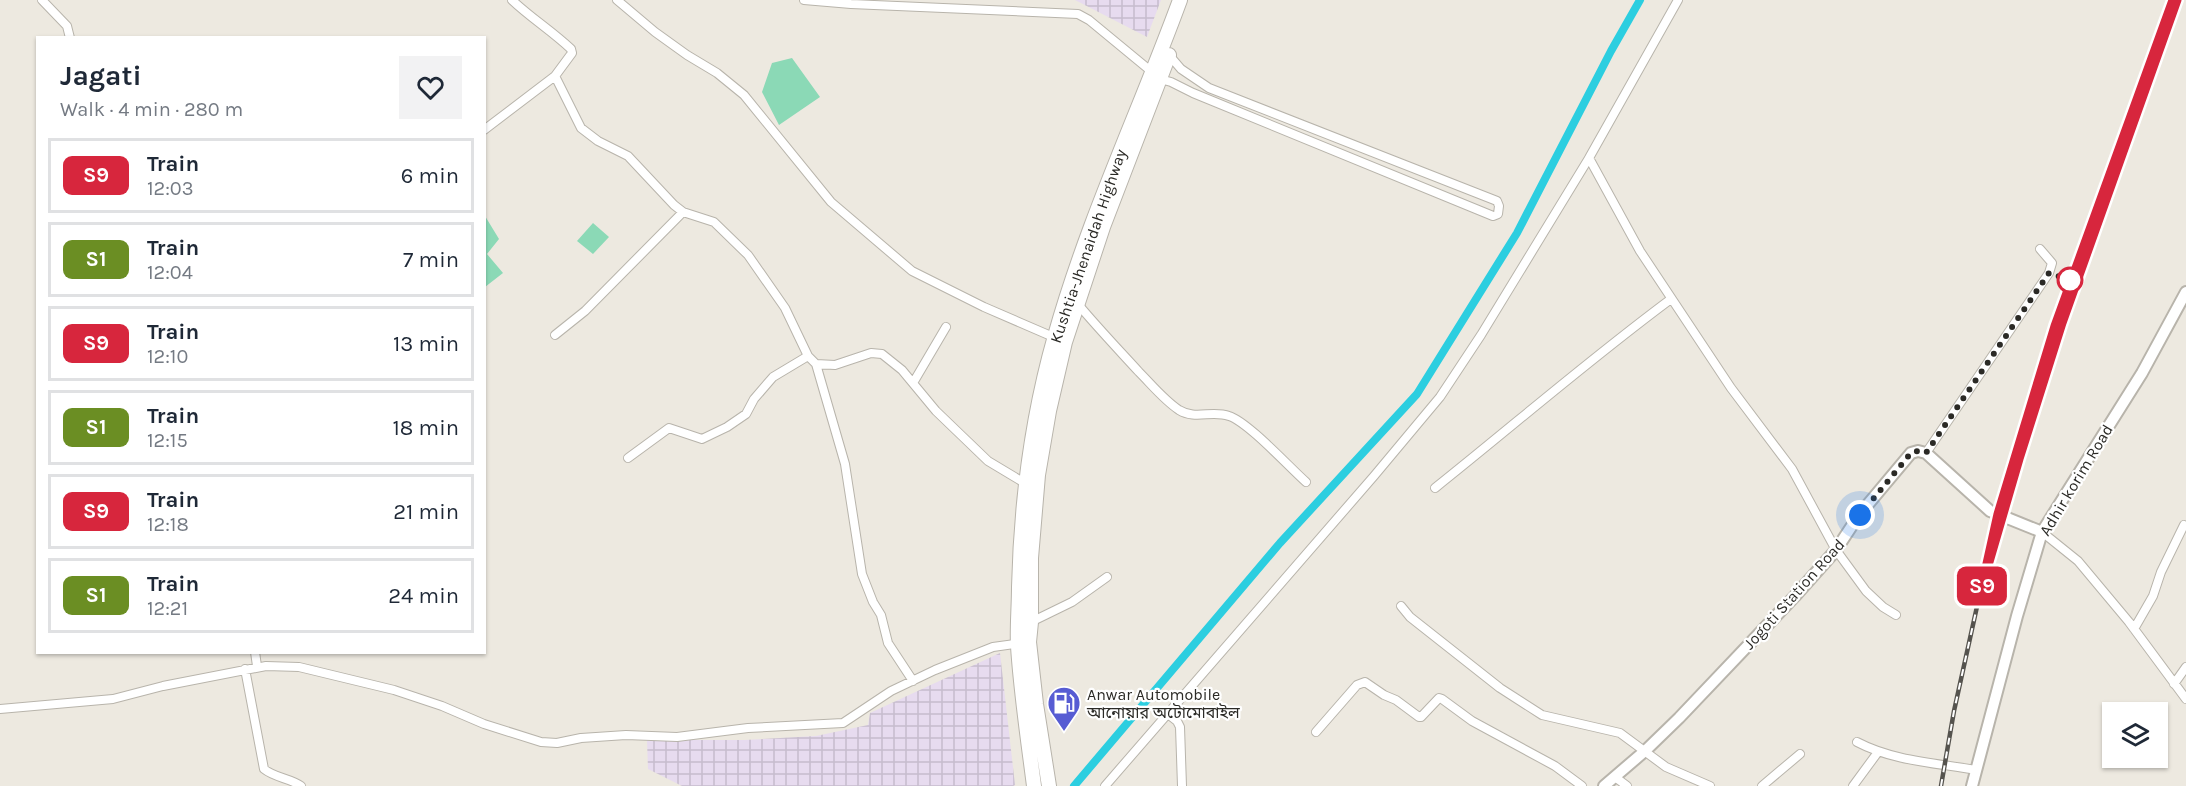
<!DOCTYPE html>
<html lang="en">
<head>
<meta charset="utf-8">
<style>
	body { margin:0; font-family:Karla,"Noto Sans Bengali",sans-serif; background:#f2f2f3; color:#1f2937; height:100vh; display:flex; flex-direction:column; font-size:22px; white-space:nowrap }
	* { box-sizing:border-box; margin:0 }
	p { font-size:20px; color:#747a83 }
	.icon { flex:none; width:33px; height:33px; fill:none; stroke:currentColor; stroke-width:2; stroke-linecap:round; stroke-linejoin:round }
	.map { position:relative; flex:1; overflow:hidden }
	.sheet { position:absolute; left:36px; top:36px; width:450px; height:618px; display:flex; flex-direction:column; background:#fff; border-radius:0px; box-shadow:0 2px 4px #0004 }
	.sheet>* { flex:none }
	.badge { padding:0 12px; border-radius:9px; font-size:21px; line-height:39px }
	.buttons { position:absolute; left:2102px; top:702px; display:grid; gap:12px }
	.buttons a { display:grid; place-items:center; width:66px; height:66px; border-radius:0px; background:#fff; box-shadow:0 2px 4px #0004; font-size:30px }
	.you { position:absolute; width:30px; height:30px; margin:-15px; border:4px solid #fff; border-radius:50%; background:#1a73e8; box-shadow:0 0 0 9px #1a73e833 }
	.map>.badge { position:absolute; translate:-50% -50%; box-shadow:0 0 0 3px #fff }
	.round { display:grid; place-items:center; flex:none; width:63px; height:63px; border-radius:0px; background:#f2f2f3 }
	.headline { display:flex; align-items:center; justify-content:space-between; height:102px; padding:0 24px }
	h1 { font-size:28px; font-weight:700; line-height:45px }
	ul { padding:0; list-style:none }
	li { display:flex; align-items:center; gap:18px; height:75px; margin:0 12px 9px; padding:0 12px; border:3px solid #e0e1e3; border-radius:0px }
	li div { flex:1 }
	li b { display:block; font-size:22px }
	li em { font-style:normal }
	li .badge { min-width:66px; font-weight:700; text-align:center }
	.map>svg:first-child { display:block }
	.industrial { fill:url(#industrial-grid) }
	.park { fill:#8bd9b6 }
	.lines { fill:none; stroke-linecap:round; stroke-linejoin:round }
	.canal { stroke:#2ccee0; stroke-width:8 }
	.street-casing { stroke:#b8b4ab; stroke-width:10 }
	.secondary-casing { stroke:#b8b4ab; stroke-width:14 }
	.highway-casing { stroke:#b8b4ab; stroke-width:16 }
	.street { stroke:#fff; stroke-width:8 }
	.secondary { stroke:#fff; stroke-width:10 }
	.highway { stroke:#fff; stroke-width:14 }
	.rail-casing { stroke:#55534e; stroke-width:4.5 }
	.rail { stroke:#fff; stroke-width:2; stroke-dasharray:7; stroke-linecap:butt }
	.line-casing { stroke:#fff; stroke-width:14 }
	.line { stroke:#d7263d; stroke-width:9 }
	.walk { stroke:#2b2a26; stroke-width:6; stroke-dasharray:0 10.8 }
	.stop-dot { fill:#fff; stroke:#d7263d; stroke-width:3 }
	.labels { text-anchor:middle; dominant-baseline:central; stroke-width:4.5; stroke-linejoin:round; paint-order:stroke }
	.street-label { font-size:16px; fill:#2b2a26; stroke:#fff }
	.poi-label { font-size:16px; fill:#2b2a26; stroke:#fff; text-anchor:start }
</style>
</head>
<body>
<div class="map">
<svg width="2186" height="786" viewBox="0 0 2186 786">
	<defs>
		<pattern id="industrial-grid" width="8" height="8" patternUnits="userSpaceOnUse" patternTransform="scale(1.5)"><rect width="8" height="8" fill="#e7dbef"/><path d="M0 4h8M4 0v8" fill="none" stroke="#c6bccd"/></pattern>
	</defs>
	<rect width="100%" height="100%" fill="#ede9e0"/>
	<!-- industrial -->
	<path class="industrial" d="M 1075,0 L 1161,0 L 1147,37 Z
		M 1000,653 L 1015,785 L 1013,786 L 682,786 L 648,769 L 647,740 L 744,740 L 816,736 L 868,725 L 870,713 Z"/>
	<!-- park -->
	<path class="park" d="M 792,58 L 820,97 L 779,125 L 762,92 L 772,63 Z
		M 485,216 L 499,239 L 487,254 L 503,273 L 485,287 Z
		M 593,223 L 609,237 L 593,254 L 577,241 Z"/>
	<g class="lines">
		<!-- canal -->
		<path class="canal" d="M 1074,786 L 1280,543 L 1417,394 L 1517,233 L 1611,51 L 1640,0"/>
		<defs>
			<path id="street" d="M 42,0 L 67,26 L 70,38
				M 617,0 L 655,32 L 687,55 L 717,73 L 744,95 L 831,202 L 912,271 L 984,307 L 1058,339
				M 804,0 L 851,4 L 1078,14 L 1089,20 L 1152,72
				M 555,76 L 581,128 L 598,141 L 628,156 L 674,205 L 683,212 L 714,222 L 748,255 L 785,308 L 808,356 L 816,364 L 835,365 L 871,353 L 882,354 L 902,370 L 936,411 L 988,461 L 1028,485
				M 1160,79 L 1171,82 L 1193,93 L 1493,216 L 1498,214 L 1499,206 L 1497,201 L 1209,88 L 1181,69 L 1169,55
				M 484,130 L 555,76 L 572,53 L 571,49 C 552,31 531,18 512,0
				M 1589,158 L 1640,251 L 1731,388 L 1792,469 L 1836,550 L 1866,591 L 1883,607 L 1896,615
				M 1077,303 C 1097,327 1118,349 1139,372 C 1152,385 1164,400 1179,410 C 1195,420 1212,410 1229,416 C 1248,422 1289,467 1306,482
				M 555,335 L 585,311 L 683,212
				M 816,364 L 845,464 L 862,574 L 873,602 L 881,615 L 888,643 L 913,681
				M 913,383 L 946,327
				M 1926,453 L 2049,273 L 2052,263 L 2040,249
				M 628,458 L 669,428 L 702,439 L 727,427 L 746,414 L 754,399 L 773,377 L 808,356
				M 1435,488 C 1514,425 1590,359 1671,299
				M 2042,532 L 2078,561 L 2129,622 L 2186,699
				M 1401,606 L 1410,617 L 1500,688 L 1542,715 L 1620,733 L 1666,767 L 1710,786
				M 1031,622 L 1072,602 L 1107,577
				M 2134,629 L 2153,596 L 2161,572 L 2184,525
				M 255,652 L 257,666
				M 245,669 L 264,769 C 275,778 290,778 301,786
				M 2174,684 L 2186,667
				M 0,709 L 113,699 L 163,686 L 266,666 L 299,667 L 394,690 L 442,706 L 484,724 L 541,742 L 557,743 L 581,738 L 626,735 L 677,737 L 748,728 L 843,723 L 891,691 L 935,670 L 993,647 L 1021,643
				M 1168,714 L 1177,721 L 1180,727 L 1182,786
				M 1316,732 L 1357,685 L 1365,682 L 1384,695 L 1396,700 L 1419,717 L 1421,717 L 1439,698 L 1442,699 L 1472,721 L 1555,766 L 1582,786
				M 1857,742 C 1893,761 1936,763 1976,770
				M 1615,777 L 1627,786
				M 1105,786 L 1374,476 L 1440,397 L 1481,335 L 1589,158 L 1678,0
				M 1762,786 L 1800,754
				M 1853,786 L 1878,752"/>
			<path id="secondary" d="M 1604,786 L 1646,750 L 1679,718 L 1795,596 L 1836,550 L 1859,515 L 1911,453 L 1918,451 L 1926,453 L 1990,511 L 2042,532
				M 1972,786 L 2017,616 L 2042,532 L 2142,373 L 2186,292"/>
			<path id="highway" d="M 1034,786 C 1028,739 1021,693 1018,646 C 1017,627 1019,607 1019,587 C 1021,503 1032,417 1055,336 C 1087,221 1139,112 1180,0
				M 1049,786 L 1036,704 L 1029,642 L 1031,622 L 1031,558 L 1038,475 L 1049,411 L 1065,342 L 1103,227 L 1169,55"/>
		</defs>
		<!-- street casing -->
		<use href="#street" class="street-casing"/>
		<!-- secondary casing -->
		<use href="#secondary" class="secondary-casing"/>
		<!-- highway casing -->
		<use href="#highway" class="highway-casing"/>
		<!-- street -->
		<use href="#street" class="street"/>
		<!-- secondary -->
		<use href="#secondary" class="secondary"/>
		<!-- highway -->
		<use href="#highway" class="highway"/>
		<defs>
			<path id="rail" d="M 1941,786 L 1954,711 L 1991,543 L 2014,458 L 2073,272 L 2173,0"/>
		</defs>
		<!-- rail casing -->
		<use href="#rail" class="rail-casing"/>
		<!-- rail -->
		<use href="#rail" class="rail"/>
	</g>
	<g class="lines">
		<defs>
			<path id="line" d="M 2173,0 L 2055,326 L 1998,514 L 1982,586 L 2019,459 L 2062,323 L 2177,0"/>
		</defs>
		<!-- line casing -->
		<use href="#line" class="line-casing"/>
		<!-- line -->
		<use href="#line" class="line"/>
		<!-- walk -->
		<path class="walk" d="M 1860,515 L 1911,453 L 1918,451 L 1926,453 L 2049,273 L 2070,280"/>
	</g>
	<!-- icons -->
	<defs>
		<symbol id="fuel-pin" viewBox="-11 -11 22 30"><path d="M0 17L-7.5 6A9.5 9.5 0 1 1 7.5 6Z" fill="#575cd3" stroke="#fff"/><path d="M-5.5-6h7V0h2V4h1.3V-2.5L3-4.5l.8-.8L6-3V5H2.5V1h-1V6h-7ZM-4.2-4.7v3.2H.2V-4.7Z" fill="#fff"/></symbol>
	</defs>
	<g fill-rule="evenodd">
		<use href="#fuel-pin" x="1045" y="684" width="38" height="52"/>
	</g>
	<!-- markers -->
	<circle class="stop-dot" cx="2070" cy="280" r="12"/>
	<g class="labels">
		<!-- street labels -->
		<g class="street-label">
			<text transform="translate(1088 246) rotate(-71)">Kushtia-Jhenaidah Highway</text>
			<text transform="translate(2076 480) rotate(-59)">Adhir korim Road</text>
			<text transform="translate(1794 594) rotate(-48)">Jogoti Station Road</text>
		</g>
		<!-- poi labels -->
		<g class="poi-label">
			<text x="1087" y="694">Anwar Automobile<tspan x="1087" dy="18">আনোয়ার অটোমোবাইল</tspan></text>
		</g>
	</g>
</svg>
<div class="buttons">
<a><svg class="icon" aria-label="layers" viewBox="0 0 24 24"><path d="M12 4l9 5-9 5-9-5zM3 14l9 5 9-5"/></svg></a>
</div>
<div class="you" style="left:1860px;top:515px"></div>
<b class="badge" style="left:1982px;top:586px;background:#d7263d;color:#fff">S9</b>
<section class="sheet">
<div class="headline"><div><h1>Jagati</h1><p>Walk · 4 min · 280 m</p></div><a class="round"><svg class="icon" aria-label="heart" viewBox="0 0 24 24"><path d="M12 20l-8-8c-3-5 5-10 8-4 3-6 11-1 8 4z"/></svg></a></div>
<ul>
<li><span class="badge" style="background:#d7263d;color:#fff">S9</span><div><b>Train</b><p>12:03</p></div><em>6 min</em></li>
<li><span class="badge" style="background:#6b8e23;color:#fff">S1</span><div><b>Train</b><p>12:04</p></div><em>7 min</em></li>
<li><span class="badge" style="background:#d7263d;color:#fff">S9</span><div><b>Train</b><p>12:10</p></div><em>13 min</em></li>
<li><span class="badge" style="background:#6b8e23;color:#fff">S1</span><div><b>Train</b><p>12:15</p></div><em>18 min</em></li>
<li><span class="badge" style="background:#d7263d;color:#fff">S9</span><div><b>Train</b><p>12:18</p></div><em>21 min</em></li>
<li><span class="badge" style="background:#6b8e23;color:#fff">S1</span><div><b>Train</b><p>12:21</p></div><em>24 min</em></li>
</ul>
</section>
</div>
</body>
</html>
